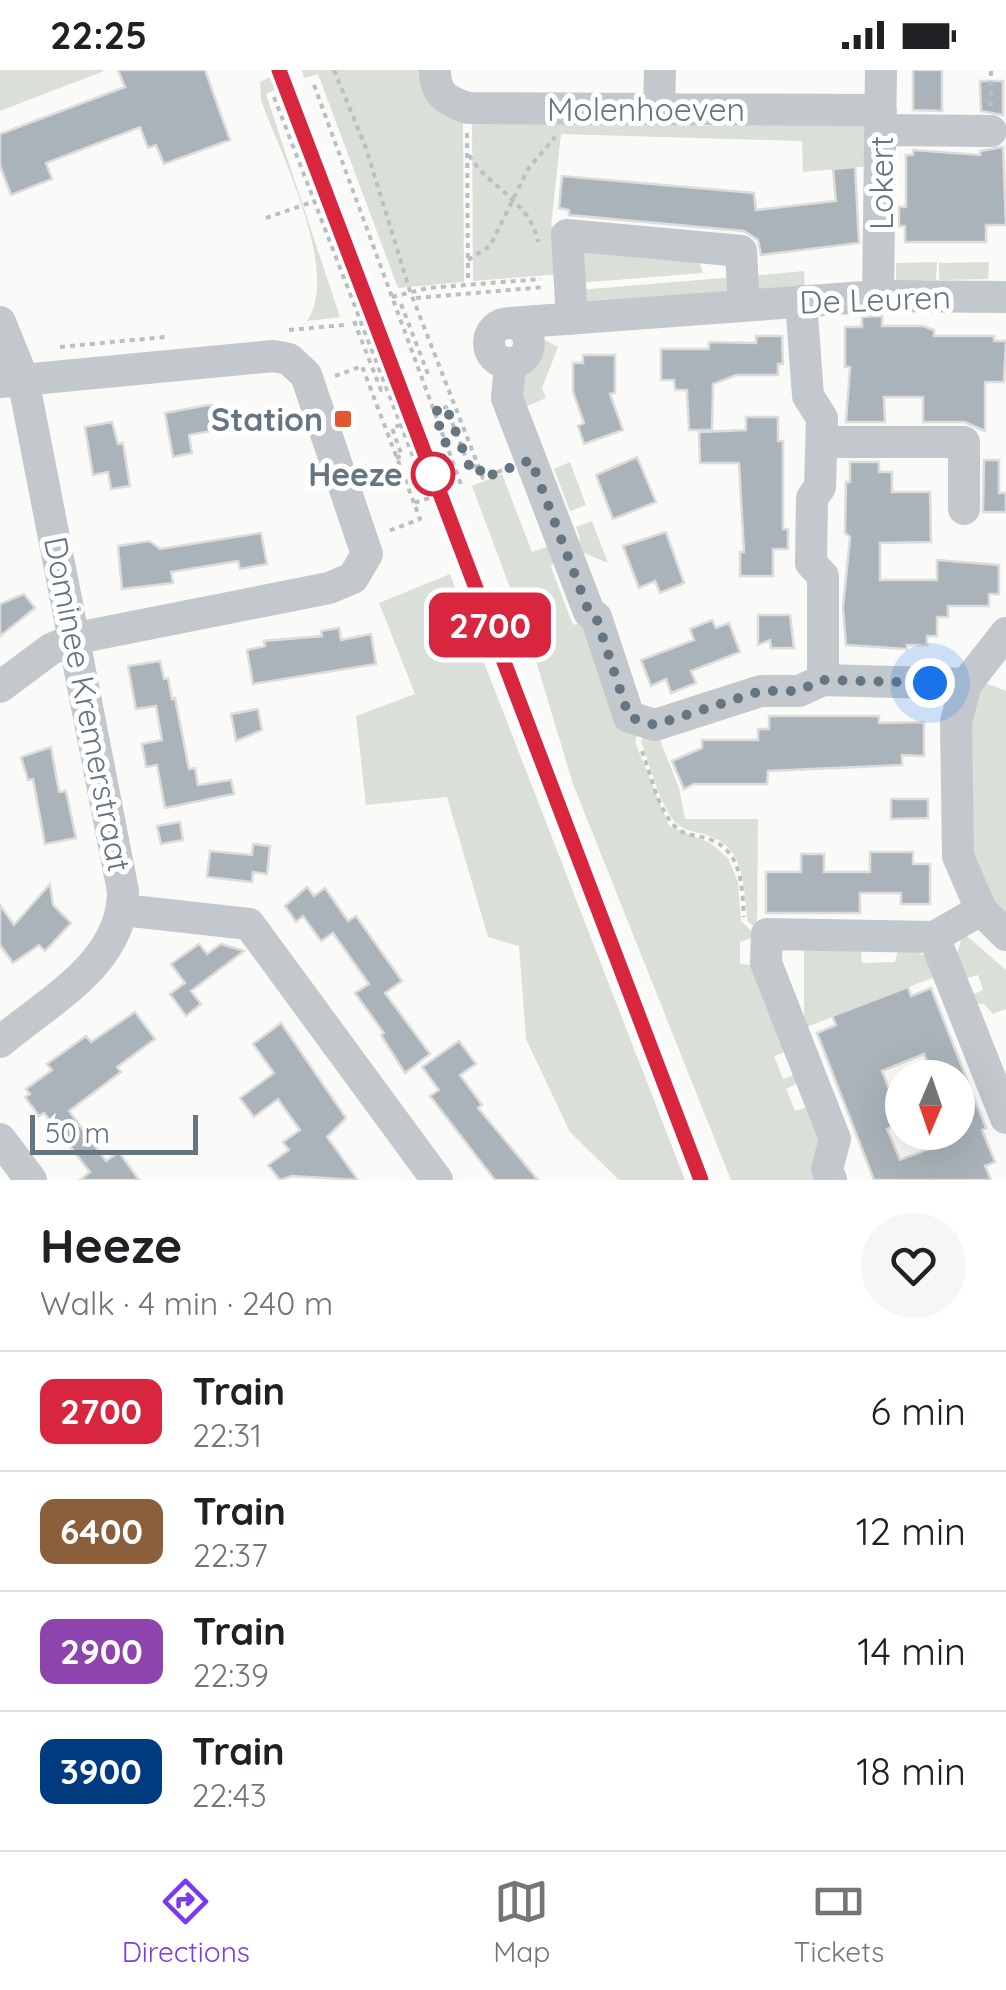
<!DOCTYPE html>
<html lang="en">
<head>
<meta charset="utf-8">
<style>
	body { margin:0; font-family:Quicksand,sans-serif; background:#f6f6f6; color:#202124; height:100vh; display:flex; flex-direction:column; font-size:38px; white-space:nowrap }
	* { box-sizing:border-box; margin:0 }
	p { font-size:32px; color:#757577 }
	.icon { flex:none; width:55px; height:55px; fill:none; stroke:currentColor; stroke-width:2; stroke-linecap:round; stroke-linejoin:round }
	.map { position:relative; height:1110px; overflow:hidden }
	.sheet { display:flex; flex-direction:column; background:#fff; flex:1 }
	.sheet>* { flex:none }
	.badge { padding:0 20px; border-radius:15px; font-size:35px; line-height:65px }
	.needle { width:65px; rotate:182deg }
	.buttons { position:absolute; left:885px; top:990px; display:grid; gap:20px }
	.buttons a { display:grid; place-items:center; width:90px; height:90px; border-radius:50%; background:#fff; box-shadow:0 10px 40px #0002; font-size:50px }
	.scale { position:absolute; left:30px; bottom:25px; width:168px; box-sizing:border-box; padding-left:10px; border:5px solid #657683; border-top:0; font-size:28px; line-height:35px; white-space:nowrap; color:#657683; -webkit-text-stroke:8px #fff; paint-order:stroke }
	.you { position:absolute; width:50px; height:50px; margin:-25px; border:8px solid #fff; border-radius:50%; background:#1a73e8; box-shadow:0 0 0 15px #1a73e833 }
	.map>.badge { position:absolute; translate:-50% -50%; box-shadow:0 0 0 5px #fff }
	.round { display:grid; place-items:center; flex:none; width:105px; height:105px; border-radius:52px; background:#f6f6f6 }
	.summary { display:flex; align-items:center; justify-content:space-between; height:170px; padding:0 40px }
	h1 { font-size:48px; font-weight:800; line-height:75px }
	ul { padding:0; list-style:none }
	li { display:flex; align-items:center; gap:30px; height:120px; padding:0 40px; border-top:2px solid #e0e0e0 }
	li div { flex:1 }
	li b { display:block; font-size:38px }
	li em { font-style:normal }
	li .badge { min-width:110px; font-weight:700; text-align:center }
	.status { display:flex; justify-content:space-between; align-items:center; height:70px; padding:0 50px; background:#fff; direction:ltr }
	.status svg { height:28px; fill:currentColor }
	.tabs { display:flex; justify-content:space-around; align-items:center; height:140px; border-top:2px solid #e0e0e0; background:#fff; font-size:28px; color:#757577 }
	.tabs a { display:grid; justify-items:center; gap:5px }
	.tabs .selected { color:#7c3aed }
	.map>svg:first-child { display:block }
	.green { fill:#dadfd7 }
	.building { fill:#aab3b9; stroke:#dcdcda; stroke-width:2.5; fill-rule:evenodd }
	.lines { fill:none; stroke-linecap:round; stroke-linejoin:round }
	.path { stroke:#bbbfc2; stroke-width:4; stroke-dasharray:5 5; stroke-linecap:butt }
	.minor { stroke:#c3c8cc; stroke-width:32 }
	.rail-casing { stroke:#a2aab0; stroke-width:10 }
	.rail { stroke:#fff; stroke-width:6; stroke-dasharray:19; stroke-linecap:butt }
	.line-casing { stroke:#fff; stroke-width:22 }
	.line { stroke:#d7263d; stroke-width:15 }
	.walk { stroke:#657683; stroke-width:10; stroke-dasharray:0 18 }
	.poi-dot { fill:#e4572e; stroke:#fff; stroke-width:4 }
	.stop-dot { fill:#fff; stroke:#d7263d; stroke-width:5 }
	.labels { text-anchor:middle; dominant-baseline:central; stroke-width:10; stroke-linejoin:round; paint-order:stroke }
	.street-label { font-size:32px; fill:#657683; stroke:#fff }
	.poi-label { font-size:32px; font-weight:bold; fill:#657683; stroke:#fff; text-anchor:end }
	.stop-label { font-size:32px; font-weight:bold; fill:#657683; stroke:#fff; text-anchor:end }
</style>
</head>
<body>
<div class="status"><b>22:25</b><svg viewBox="0 0 49 12"><path d="M0 12V9h3v3zM5 12V6h3v6zM10 12V3h3v9zM15 12V0h3v12zM26 1h20v11H26zM47 4h2v5h-2z"/></svg></div>
<div class="map">
<svg width="1006" height="1110" viewBox="0 0 1006 1110">
	<rect width="100%" height="100%" fill="#fafaf8"/>
	<!-- green -->
	<path class="green" d="M 0,0 L 103,0 L 104,1 L 0,41 Z
		M 302,0 L 426,0 L 431,36 L 446,47 L 463,47 L 464,212 L 398,218 L 318,4 L 304,8 Z
		M 275,5 L 279,18 L 266,24 L 340,247 L 307,251 C 341,202 280,83 261,30 L 260,12 Z
		M 695,47 L 703,56 L 864,53 L 871,96 L 803,102 L 802,71 L 561,64 L 551,156 L 558,157 L 561,204 L 473,211 L 472,48 Z
		M 585,172 L 699,191 L 703,203 L 578,213 Z
		M 937,192 L 936,210 L 921,210 L 913,218 L 896,214 L 896,193 Z
		M 989,192 L 988,209 L 939,210 L 939,193 Z
		M 804,201 L 805,220 L 752,224 L 750,206 Z
		M 736,207 L 737,225 L 580,237 L 578,220 Z
		M 546,270 L 558,277 L 542,318 L 546,328 L 523,338 L 520,309 Z
		M 570,392 L 586,435 L 570,441 L 554,399 Z
		M 502,404 L 532,482 L 553,475 L 557,486 L 551,497 L 573,555 L 592,549 L 638,661 L 635,672 L 669,756 L 710,773 L 728,788 L 738,812 L 741,851 L 757,866 L 740,872 L 740,894 L 753,895 L 785,982 L 774,986 L 783,1009 L 798,1004 L 800,1012 L 786,1019 L 795,1041 L 808,1037 L 816,1040 L 825,1110 L 731,1110 L 573,714 L 530,571 L 472,416 Z
		M 592,451 L 608,493 L 577,480 L 580,468 L 576,457 Z
		M 450,504 L 483,590 L 685,1110 L 619,1110 L 570,1062 L 526,969 L 519,876 L 488,867 L 447,727 L 366,735 L 356,646 L 415,624 L 379,533 Z
		M 980,611 L 1006,621 L 1006,853 L 973,802 L 967,653 Z
		M 656,660 L 679,718 L 685,749 L 758,749 L 757,859 L 748,852 C 743,819 747,779 709,766 C 696,761 684,762 674,751 C 658,731 651,696 641,672 L 644,665 Z
		M 967,866 L 1006,900 L 1006,939 L 993,944 L 984,934 L 968,933 L 972,925 L 983,920 L 978,905 L 964,909 L 953,896 L 961,870 Z
		M 804,872 L 861,879 L 862,893 L 895,892 L 900,872 L 930,889 L 937,906 L 804,958 Z"/>
	<!-- building -->
	<path class="building" d="M 118,0 L 205,0 L 230,70 L 164,94 L 156,75 L 148,78 L 140,57 L 46,93 L 52,109 L 11,125 L 0,96 L 0,64 L 125,17 Z
		M 913,0 L 942,0 L 942,41 L 913,40 Z
		M 980,11 L 1003,11 L 1003,45 L 981,41 Z
		M 1003,77 L 1006,155 L 986,155 L 986,172 L 905,172 L 905,156 L 899,156 L 899,137 L 906,137 L 906,85 L 913,85 L 913,80 L 980,85 L 980,81 Z
		M 855,97 L 859,173 L 761,185 L 758,170 L 744,161 L 569,145 L 569,140 L 559,138 L 562,106 L 754,123 L 756,140 L 836,131 L 833,99 Z
		M 882,246 L 882,256 L 923,256 L 934,260 L 934,266 L 994,266 L 994,271 L 1006,271 L 1004,312 L 985,312 L 985,361 L 965,352 L 923,352 L 923,327 L 884,327 L 885,352 L 846,352 L 850,297 L 845,297 L 845,257 L 862,257 L 862,247 Z
		M 756,266 L 782,266 L 783,294 L 778,294 L 778,305 L 736,305 L 713,314 L 712,360 L 689,360 L 687,320 L 675,320 L 674,310 L 661,310 L 661,279 L 709,279 L 709,272 L 756,273 Z
		M 583,285 L 615,285 L 615,323 L 610,324 L 623,360 L 584,374 L 578,356 L 584,353 L 573,322 L 573,293 L 583,293 Z
		M 208,335 L 224,336 L 228,358 L 189,365 L 192,383 L 173,387 L 165,343 Z
		M 746,347 L 778,347 L 778,371 L 783,371 L 783,459 L 788,459 L 788,479 L 773,479 L 773,506 L 740,506 L 740,482 L 744,482 L 739,393 L 700,393 L 699,362 L 746,360 Z
		M 112,352 L 118,374 L 123,373 L 130,416 L 111,419 L 108,402 L 93,405 L 85,357 Z
		M 637,387 L 656,432 L 613,449 L 596,405 Z
		M 984,390 L 999,390 L 999,423 L 1006,423 L 1006,442 L 983,442 Z
		M 850,392 L 879,392 L 879,402 L 892,402 L 892,422 L 930,422 L 931,472 L 880,473 L 880,510 L 937,510 L 937,490 L 999,495 L 999,524 L 989,524 L 989,536 L 948,536 L 948,547 L 937,547 L 937,566 L 927,566 L 927,575 L 907,575 L 907,579 L 846,575 L 843,538 L 850,467 L 845,463 L 846,412 L 850,412 Z
		M 666,462 L 684,513 L 660,523 L 655,511 L 639,518 L 623,476 Z
		M 261,463 L 267,494 L 240,499 L 238,491 L 171,502 L 173,513 L 122,519 L 118,476 L 149,471 L 160,479 Z
		M 24,524 L 35,538 L 0,566 L 0,534 Z
		M 758,545 L 790,545 L 794,578 L 771,578 L 770,570 L 758,575 Z
		M 712,550 L 716,558 L 729,553 L 740,582 L 691,601 L 696,613 L 671,623 L 666,609 L 651,616 L 641,590 L 694,570 L 690,559 Z
		M 339,558 L 341,570 L 371,564 L 376,594 L 253,614 L 247,580 L 265,576 L 264,571 L 322,566 L 321,561 Z
		M 160,591 L 164,609 L 168,608 L 172,629 L 175,628 L 189,699 L 195,698 L 198,715 L 231,710 L 234,724 L 165,738 L 157,695 L 146,697 L 142,674 L 162,670 L 156,636 L 136,639 L 128,596 Z
		M 258,639 L 262,660 L 236,671 L 231,644 Z
		M 769,646 L 879,646 L 879,653 L 924,652 L 924,686 L 902,685 L 902,695 L 768,701 L 767,714 L 694,714 L 684,719 L 672,691 L 702,678 L 702,670 L 758,670 L 758,659 L 769,659 Z
		M 51,677 L 59,722 L 66,721 L 76,768 L 45,774 L 33,709 L 28,710 L 21,687 Z
		M 891,729 L 928,729 L 928,748 L 891,749 Z
		M 180,752 L 183,770 L 161,774 L 157,756 Z
		M 253,774 L 270,776 L 267,804 L 253,802 L 252,812 L 207,807 L 210,781 L 252,785 Z
		M 870,782 L 913,782 L 913,794 L 930,794 L 930,834 L 901,834 L 901,823 L 860,823 L 860,843 L 766,843 L 766,802 L 801,802 L 801,784 L 824,784 L 824,802 L 870,802 Z
		M 50,814 L 53,835 L 71,853 L 45,881 L 39,875 L 13,893 L 0,875 L 0,835 L 14,855 Z
		M 307,817 L 314,826 L 325,818 L 348,851 L 356,846 L 402,911 L 385,923 L 430,984 L 405,1003 L 381,965 L 384,963 L 355,923 L 369,914 L 333,863 L 321,871 L 303,846 L 296,852 L 285,836 Z
		M 199,874 L 207,884 L 221,874 L 244,881 L 191,921 L 201,934 L 186,946 L 170,924 L 185,913 L 171,894 Z
		M 908,917 L 911,926 L 931,918 L 986,1058 L 982,1060 L 995,1092 L 985,1096 L 991,1110 L 874,1110 L 817,963 L 836,955 L 832,946 ZM 924,984 L 933,1008 L 958,1008 L 958,1068 L 900,1090 L 887,1059 L 902,1053 L 882,1001 Z
		M 135,942 L 155,969 L 117,997 L 121,1002 L 69,1041 L 106,1091 L 119,1082 L 139,1110 L 80,1110 L 90,1102 L 44,1043 L 39,1046 L 25,1027 L 30,1024 L 26,1019 L 52,1000 L 47,994 L 86,966 L 91,972 Z
		M 281,953 L 346,1048 L 327,1067 L 358,1110 L 292,1106 L 280,1110 L 268,1095 L 289,1080 L 283,1072 L 300,1060 L 278,1029 L 254,1047 L 240,1028 L 274,1003 L 253,974 Z
		M 459,971 L 476,994 L 460,1005 L 482,1035 L 478,1038 L 538,1110 L 495,1110 L 430,1026 L 439,1020 L 422,997 Z"/>
	<g class="lines">
		<!-- path -->
		<path class="path" d="M 334,0 L 366,78 L 410,221 L 483,408 L 503,400
			M 314,15 L 462,417
			M 274,27 L 429,428 L 414,433 L 420,449 L 388,461
			M 991,36 L 991,0
			M 467,63 L 468,213
			M 469,85 C 490,120 530,130 538,172
			M 266,148 L 315,131
			M 468,190 L 490,176 L 528,99 L 555,67
			M 392,227 L 428,218 L 541,209
			M 416,228 L 545,217
			M 401,234 L 428,304
			M 354,251 L 381,320 L 387,318
			M 289,260 L 344,255
			M 60,277 L 165,267
			M 335,306 L 362,296 L 414,433
			M 434,342 L 446,337 L 470,398 L 478,395
			M 396,388 L 402,386 L 392,358 L 400,355
			M 642,681 C 651,704 658,743 678,759 C 688,767 702,765 714,771 C 743,785 742,820 744,847"/>
		<!-- minor -->
		<path class="minor" d="M 435,0 C 435,24 446,31 468,38 L 881,40
			M 659,39 L 660,0
			M 881,60 L 991,61
			M 878,226 L 881,0
			M 801,231 L 808,326 L 822,348 L 820,417 L 812,428 L 811,493 L 823,506 L 823,610
			M 572,249 L 567,165 L 741,181 L 744,235
			M 0,252 L 23,309 L 123,821 C 123,893 50,930 0,972
			M489 273a20 20 0 1 1 40 0a20 20 0 1 1-40 0Z
			M 510,253 L 878,226 L 1006,227
			M 510,293 L 507,328 L 589,542 L 596,547 L 629,647 L 655,655 L 761,621 L 799,621 L 823,610 L 966,614
			M 0,312 L 273,286 L 289,289 L 306,305 L 367,484 L 353,508 L 329,518 L 77,568 L 51,579 L 0,617
			M 822,372 L 964,372 L 964,439
			M 1006,563 L 966,614 L 956,652 L 958,786 L 981,840 L 1006,865
			M 123,840 L 249,854 L 437,1110
			M 934,867 L 1006,1048
			M 0,1069 L 31,1110
			M 831,1110 L 827,1099 L 835,1069 L 766,893 L 767,864 L 934,867 L 981,840"/>
		<defs>
			<path id="rail" d="M 279,0 L 701,1110"/>
		</defs>
		<!-- rail casing -->
		<use href="#rail" class="rail-casing"/>
		<!-- rail -->
		<use href="#rail" class="rail"/>
	</g>
	<g class="lines">
		<defs>
			<path id="line" d="M 279,0 L 701,1110"/>
		</defs>
		<!-- line casing -->
		<use href="#line" class="line-casing"/>
		<!-- line -->
		<use href="#line" class="line"/>
		<!-- walk -->
		<path class="walk" d="M 433,404 L 448,379 L 434,342 L 446,337 L 470,398 L 478,395 L 483,408 L 531,390 L 589,542 L 596,547 L 629,647 L 655,655 L 761,621 L 798,621 L 823,610 L 930,613"/>
	</g>
	<!-- markers -->
	<rect class="poi-dot" x="333" y="339" width="20" height="20" rx="5"/>
	<circle class="stop-dot" cx="433" cy="404" r="20"/>
	<g class="labels">
		<!-- street labels -->
		<g class="street-label">
			<text x="646" y="39">Molenhoeven</text>
			<text transform="translate(881 113) rotate(-90)">Lokert</text>
			<text transform="translate(875 229) rotate(-2)">De Leuren</text>
			<text transform="translate(88 634) rotate(79)">Dominee Kremerstraat</text>
		</g>
		<!-- poi labels -->
		<g class="poi-label">
			<text x="323" y="349">Station</text>
		</g>
		<!-- stop labels -->
		<g class="stop-label">
			<text x="403" y="404">Heeze</text>
		</g>
	</g>
</svg>
<div class="buttons">
<a><svg class="needle" viewBox="-14 -14 28 28"><path d="M0-13l5 13h-10z" fill="#e53935"/><path d="M0 13l5-13h-10z" fill="#757577"/></svg></a>
</div>
<div class="scale">50 m</div>
<div class="you" style="left:930px;top:613px"></div>
<b class="badge" style="left:490px;top:555px;background:#d7263d;color:#fff">2700</b>
</div>
<section class="sheet">
<div class="summary"><div><h1>Heeze</h1><p>Walk · 4 min · 240 m</p></div><a class="round"><svg class="icon" aria-label="heart" viewBox="0 0 24 24"><path d="M12 20l-8-8c-3-5 5-10 8-4 3-6 11-1 8 4z"/></svg></a></div>
<ul>
<li><span class="badge" style="background:#d7263d;color:#fff">2700</span><div><b>Train</b><p>22:31</p></div><em>6 min</em></li>
<li><span class="badge" style="background:#8b5e3c;color:#fff">6400</span><div><b>Train</b><p>22:37</p></div><em>12 min</em></li>
<li><span class="badge" style="background:#8e44ad;color:#fff">2900</span><div><b>Train</b><p>22:39</p></div><em>14 min</em></li>
<li><span class="badge" style="background:#003b80;color:#fff">3900</span><div><b>Train</b><p>22:43</p></div><em>18 min</em></li>
</ul>
</section>
<nav class="tabs">
<a class="selected"><svg class="icon" aria-label="directions" viewBox="0 0 24 24"><path d="M12 3l9 9-9 9-9-9zM9 14v-3h6M13 9l2 2-2 2"/></svg>Directions</a>
<a><svg class="icon" aria-label="map" viewBox="0 0 24 24"><path d="M3 6l6-2 6 2 6-2v14l-6 2-6-2-6 2zM9 4v14M15 6v14"/></svg>Map</a>
<a><svg class="icon" aria-label="tickets" viewBox="0 0 24 24"><path d="M3 7h18v10H3zM15 7v10"/></svg>Tickets</a>
</nav>
</body>
</html>
